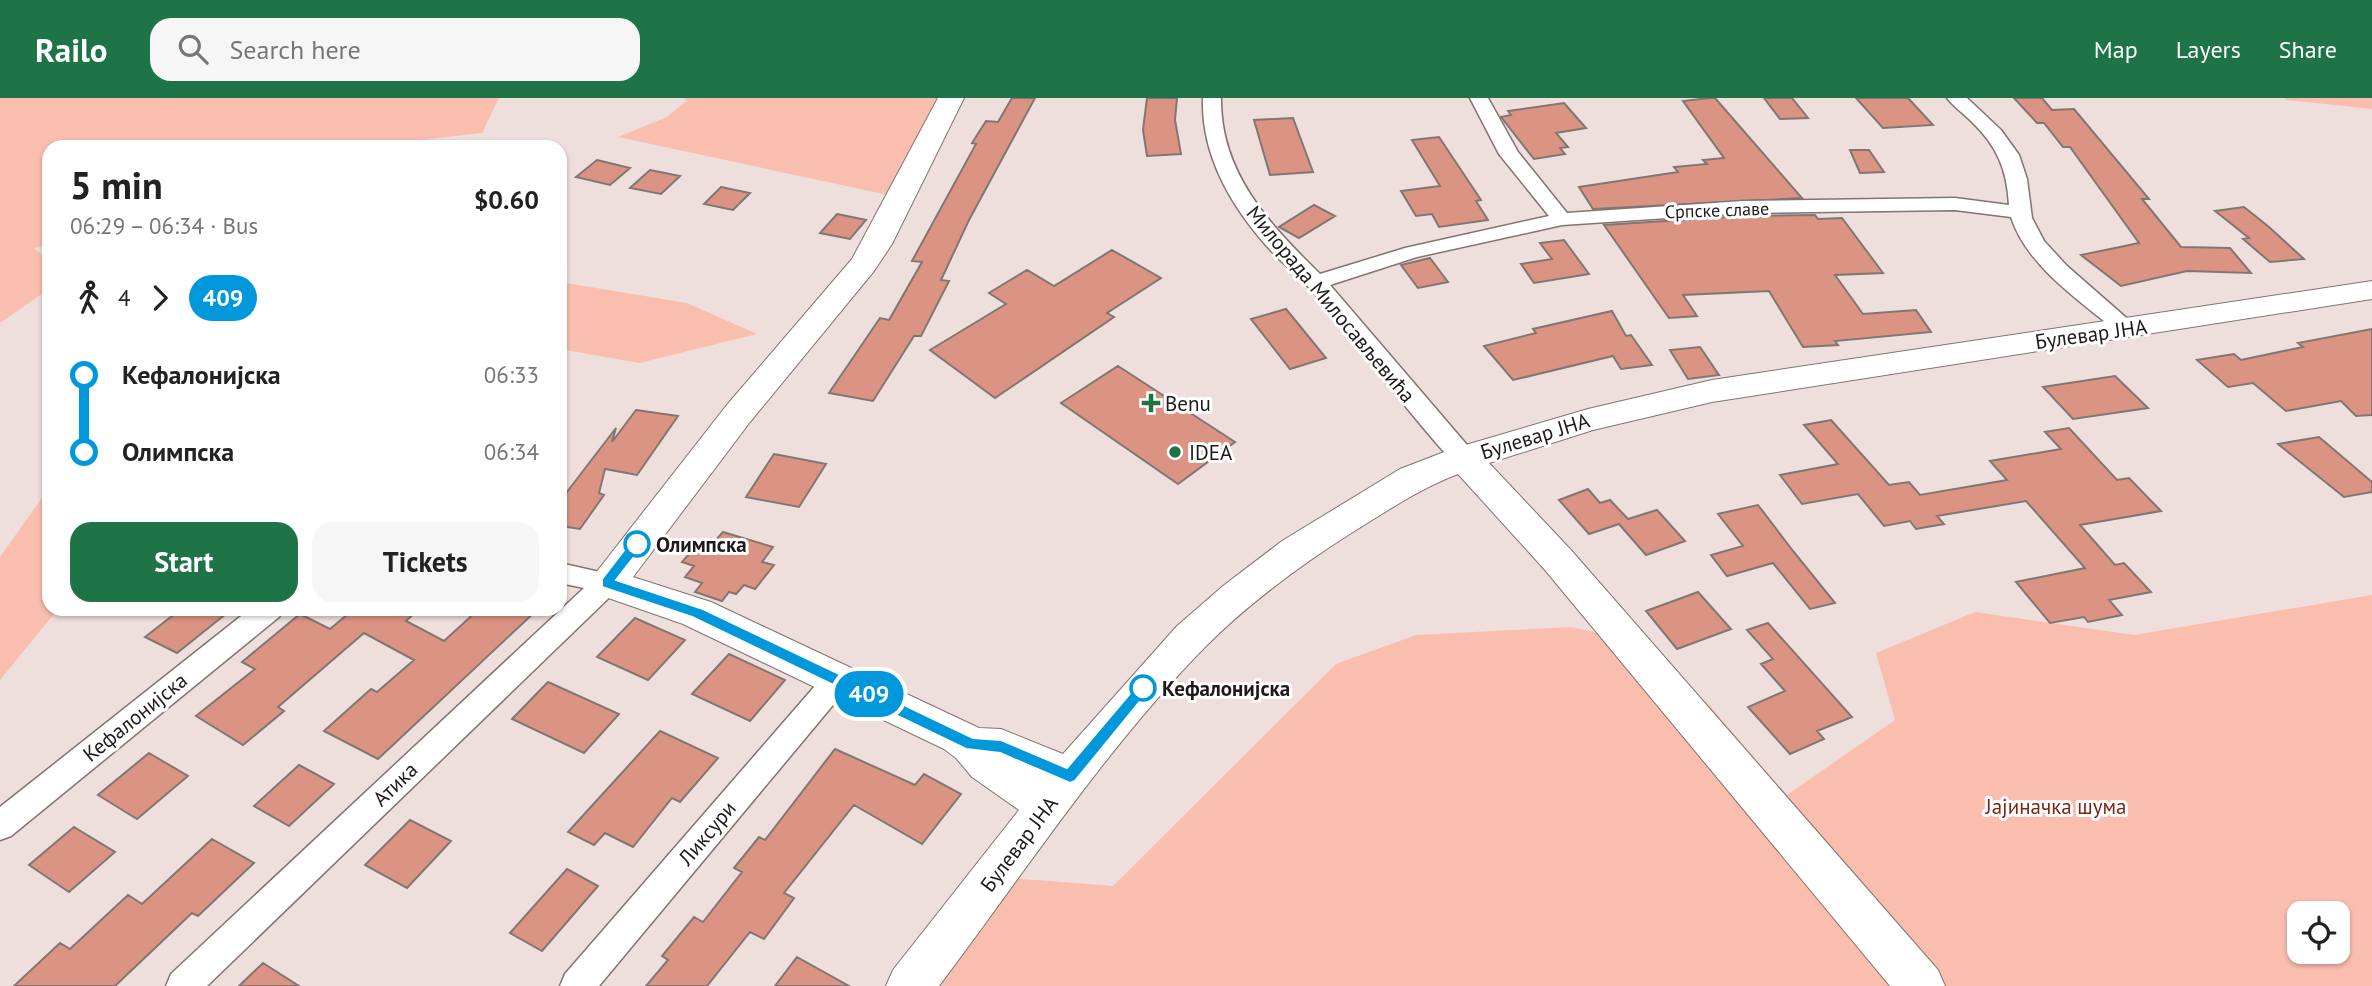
<!DOCTYPE html>
<html lang="en">
<head>
<meta charset="utf-8">
<style>
	body { margin:0; font-family:"PT Sans",sans-serif; background:#f6f6f6; color:#222; height:100vh; display:flex; flex-direction:column; font-size:26px; white-space:nowrap }
	* { box-sizing:border-box; margin:0 }
	p { font-size:23px; color:#767676 }
	.icon { flex:none; width:38px; height:38px; fill:none; stroke:currentColor; stroke-width:2; stroke-linecap:round; stroke-linejoin:round }
	.map { position:relative; flex:1; overflow:hidden }
	.details { position:absolute; left:42px; top:42px; width:525px; height:476px; display:flex; flex-direction:column; background:#fff; border-radius:21px; box-shadow:0 2px 5px #0004 }
	.details>* { flex:none }
	.badge { padding:0 14px; border-radius:23px; font-size:24px; line-height:46px }
	.tools { position:absolute; left:2287px; top:803px; display:grid; gap:14px }
	.tools a { display:grid; place-items:center; width:63px; height:63px; border-radius:14px; background:#fff; box-shadow:0 2px 5px #0004; font-size:35px }
	.map>.badge { position:absolute; translate:-50% -50%; box-shadow:0 0 0 4px #fff }
	.legs { display:flex; align-items:center; gap:10px; height:77px; padding:0 28px; font-size:23px }
	.legs p { margin-inline-start:auto }
	.head { display:flex; align-items:center; justify-content:space-between; height:119px; padding:0 28px }
	h1 { font-size:38px; font-weight:800; line-height:52px }
	.action { display:flex; gap:14px; margin-top:auto; padding:14px 28px }
	.action a { flex:1; height:80px; border-radius:21px; background:#1e7447; color:#fff; font-size:28px; font-weight:800; line-height:80px; text-align:center }
	.action a+a { background:#f6f6f6; color:#222 }
	ul { padding:0 28px; list-style:none }
	li { display:flex; align-items:center; gap:24px; height:77px; font-size:26px }
	li i { display:grid; place-items:center; width:10px; height:100%; margin:0 9px; background:currentColor }
	li i::after { content:''; width:18px; height:18px; margin:-9px; border:5px solid; border-radius:50%; background:#fff }
	li p { margin-inline-start:auto }
	li:first-child i { background:linear-gradient(#0000 50%,currentColor 0) }
	li:last-child i { background:linear-gradient(currentColor 50%,#0000 0) }
	header { display:flex; align-items:center; gap:42px; box-sizing:border-box; height:98px; padding:0 35px; background:#1e7447; color:#fff }
	header strong { font-size:33px }
	nav { display:flex; gap:38px; margin-inline-start:auto; font-size:24px }
	.search { width:490px; height:63px; background:#f6f6f6; display:flex; align-items:center; gap:18px; box-sizing:border-box; padding:0 24px; border-radius:21px; color:#767676; font-size:26px }
	.map>svg:first-child { display:block }
	.green { fill:#fabeaf; fill-rule:evenodd }
	.building { fill:#db9483; stroke:#827672; stroke-width:2 }
	.lines { fill:none; stroke-linecap:round; stroke-linejoin:round }
	.street-casing { stroke:#817471; stroke-width:3 }
	.secondary-casing { stroke:#817471; stroke-width:2 }
	.street { fill:#fff; fill-rule:evenodd }
	.secondary { fill:#fff; fill-rule:evenodd }
	.line-1 { fill:#0098da; stroke:#fff; stroke-width:2 }
	.poi-dot { fill:#1e7447; stroke:#fff; stroke-width:2.5 }
	.stop-1-dot { fill:#fff; stroke:#0098da; stroke-width:3.5 }
	.labels { text-anchor:middle; dominant-baseline:central; stroke-width:6; stroke-linejoin:round; paint-order:stroke }
	.far-street-label { font-size:18px; fill:#1f1a19; stroke:#fff }
	.street-label { font-size:21px; fill:#1f1a19; stroke:#fff }
	.poi-label { font-size:21px; fill:#1f1a19; stroke:#fff; text-anchor:start }
	.stop-label { font-size:21px; font-weight:bold; fill:#1f1a19; stroke:#fff; text-anchor:start }
	.park-label { font-size:21px; fill:#7b2714; stroke:#fff }
</style>
</head>
<body>
<header>
<strong>Railo</strong>
<div class="search"><svg class="icon" aria-label="search" viewBox="0 0 24 24"><circle cx="10" cy="10" r="6"/><path d="M15 15l6 6"/></svg>Search here</div>
<nav><a>Map</a><a>Layers</a><a>Share</a></nav>
</header>
<div class="map">
<svg width="2372" height="888" viewBox="0 0 2372 888">
	<rect width="100%" height="100%" fill="#eedfdc"/>
	<!-- green -->
	<path class="green" d="M 0,0 L 499,0 L 482,35 L 393,45 L 386,49 L 49,49 L 49,148 L 34,150 L 49,163 L 49,191 L 0,225 Z
		M 685,0 L 940,0 L 888,97 L 618,39 L 667,19 L 686,3 Z
		M 2284,0 L 2372,0 L 2372,11 L 2287,2 Z
		M 560,184 L 687,205 L 757,236 L 639,265 L 560,251 Z
		M 49,390 L 49,511 L 58,511 L 0,582 L 0,459 Z
		M 2372,497 L 2372,888 L 936,888 L 1010,780 L 1113,788 L 1336,566 L 1416,537 L 1571,529 L 1646,545 L 1709,607 L 1787,697 L 1895,622 L 1876,555 L 1975,514 L 2134,537 ZM 2300,816 L 2338,816 L 2338,854 L 2300,854 Z"/>
	<!-- building -->
	<path class="building" d="M 1012,0 L 1035,0 L 969,122 L 941,182 L 949,183 L 921,238 L 914,238 L 873,303 L 829,295 L 880,220 L 889,222 L 922,164 L 912,163 L 976,46 L 972,45 L 986,23 L 998,24 Z
		M 1147,0 L 1177,0 L 1175,22 L 1181,56 L 1147,58 L 1143,32 Z
		M 1710,0 L 1715,0 L 1802,100 L 1593,111 L 1579,89 L 1678,74 L 1674,69 L 1707,66 L 1703,62 L 1724,60 L 1683,3 Z
		M 1764,0 L 1792,0 L 1808,20 L 1780,21 Z
		M 1856,0 L 1908,0 L 1933,27 L 1883,30 Z
		M 2014,0 L 2042,0 L 2052,12 L 2074,11 L 2149,101 L 2142,101 L 2181,149 L 2230,150 L 2251,175 L 2187,173 L 2121,188 L 2081,157 L 2139,145 L 2070,49 L 2063,49 L 2044,25 L 2037,25 Z
		M 1564,5 L 1586,30 L 1556,35 L 1568,49 L 1560,50 L 1565,56 L 1534,61 L 1501,19 L 1511,17 L 1508,13 Z
		M 1293,20 L 1313,74 L 1270,77 L 1254,22 Z
		M 1439,39 L 1481,102 L 1476,103 L 1488,122 L 1439,129 L 1432,116 L 1416,118 L 1401,93 L 1440,88 L 1412,42 Z
		M 1850,52 L 1869,52 L 1884,74 L 1860,75 Z
		M 597,62 L 630,70 L 610,87 L 576,79 Z
		M 650,72 L 680,78 L 661,96 L 630,90 Z
		M 721,89 L 750,95 L 733,112 L 704,106 Z
		M 1314,107 L 1335,118 L 1299,140 L 1279,129 Z
		M 2244,109 L 2269,129 L 2304,161 L 2270,164 L 2243,141 L 2249,140 L 2215,113 Z
		M 837,116 L 866,122 L 850,141 L 820,135 Z
		M 1815,117 L 1818,121 L 1842,120 L 1883,175 L 1835,177 L 1863,216 L 1916,212 L 1931,234 L 1835,243 L 1838,247 L 1803,249 L 1769,193 L 1683,197 L 1697,218 L 1669,220 L 1604,127 L 1743,118 Z
		M 1564,142 L 1589,176 L 1534,185 L 1521,166 L 1552,161 L 1540,145 Z
		M 1112,152 L 1161,180 L 1107,215 L 1114,219 L 995,300 L 930,252 L 1006,206 L 989,195 L 1027,172 L 1054,188 Z
		M 1430,160 L 1448,184 L 1418,190 L 1401,167 Z
		M 1286,211 L 1326,260 L 1290,271 L 1251,221 Z
		M 1612,213 L 1626,238 L 1631,237 L 1652,267 L 1621,271 L 1613,258 L 1513,282 L 1484,248 L 1536,235 L 1533,231 Z
		M 2372,231 L 2372,317 L 2356,318 L 2341,303 L 2286,313 L 2253,285 L 2228,289 L 2197,262 L 2234,256 L 2241,262 L 2303,249 L 2298,245 Z
		M 1700,249 L 1719,277 L 1688,281 L 1670,252 Z
		M 1118,268 L 1235,344 L 1178,386 L 1061,305 Z
		M 2115,278 L 2148,310 L 2073,321 L 2043,289 Z
		M 636,312 L 678,318 L 637,377 L 605,371 L 599,395 L 604,397 L 580,431 L 560,428 L 560,403 L 616,330 L 612,344 Z
		M 1831,322 L 1889,387 L 1909,384 L 1920,397 L 2007,382 L 1990,363 L 2061,351 L 2045,334 L 2069,330 L 2117,382 L 2129,380 L 2161,413 L 2080,427 L 2115,467 L 2124,465 L 2151,494 L 2109,502 L 2122,517 L 2088,524 L 2084,519 L 2050,525 L 2016,484 L 2085,470 L 2026,403 L 1937,418 L 1944,426 L 1916,431 L 1910,423 L 1884,428 L 1858,396 L 1802,406 L 1780,377 L 1838,366 L 1804,327 Z
		M 2319,339 L 2372,384 L 2372,394 L 2344,399 L 2278,346 Z
		M 774,356 L 826,366 L 799,409 L 746,399 Z
		M 1588,391 L 1600,405 L 1610,402 L 1628,421 L 1657,412 L 1685,443 L 1646,457 L 1619,426 L 1589,436 L 1559,402 Z
		M 1758,407 L 1793,453 L 1835,505 L 1810,511 L 1773,465 L 1727,478 L 1711,457 L 1743,448 L 1718,416 Z
		M 723,434 L 773,449 L 762,464 L 774,467 L 755,491 L 744,487 L 736,496 L 729,494 L 722,503 L 695,494 L 702,485 L 685,479 L 694,468 L 682,464 L 697,447 L 709,450 Z
		M 1698,494 L 1731,531 L 1677,551 L 1646,513 Z
		M 181,511 L 232,511 L 177,555 L 145,539 Z
		M 354,511 L 419,511 L 406,523 L 444,543 L 479,511 L 538,511 L 378,661 L 324,633 L 371,591 L 377,594 L 414,562 L 364,535 L 278,609 L 284,613 L 243,647 L 196,618 L 255,571 L 242,564 L 300,516 L 330,531 Z
		M 635,520 L 685,542 L 648,582 L 597,559 Z
		M 1768,525 L 1852,619 L 1817,633 L 1824,641 L 1790,656 L 1748,609 L 1785,593 L 1761,566 L 1773,561 L 1747,532 Z
		M 729,556 L 785,582 L 750,623 L 692,596 Z
		M 548,584 L 619,616 L 584,655 L 512,621 Z
		M 660,633 L 718,660 L 680,704 L 672,700 L 633,749 L 605,735 L 594,747 L 568,734 Z
		M 835,651 L 915,687 L 924,676 L 961,696 L 922,746 L 854,707 L 784,795 L 794,800 L 764,841 L 750,834 L 707,888 L 646,888 L 668,862 L 662,858 L 694,819 L 703,824 L 742,774 L 734,770 L 759,739 L 765,742 Z
		M 149,655 L 188,678 L 137,721 L 98,697 Z
		M 299,667 L 334,686 L 289,728 L 254,708 Z
		M 410,722 L 451,743 L 407,790 L 365,767 Z
		M 74,729 L 115,754 L 69,794 L 29,767 Z
		M 212,741 L 254,765 L 198,818 L 192,815 L 115,888 L 14,888 L 60,845 L 70,851 L 128,797 L 142,806 Z
		M 567,771 L 598,788 L 542,853 L 510,835 Z
		M 797,859 L 849,888 L 775,888 Z
		M 263,865 L 299,888 L 239,888 Z"/>
	<g class="lines">
		<defs>
			<path id="street" d="M 1203,0 L 1221,0 C 1220,75 1270,127 1320,176 L 1405,150 L 1549,118 L 1499,56 L 1470,0 L 1488,0 L 1518,54 L 1567,115 L 1743,103 L 1955,100 L 2009,107 C 2007,71 1997,48 1971,23 C 1963,15 1954,9 1947,0 L 1967,0 L 2001,32 L 2019,57 L 2027,81 L 2032,120 L 2044,143 L 2067,168 L 2139,231 L 2136,236 L 2120,236 C 2082,204 2027,169 2011,119 L 1955,112 L 1743,115 L 1562,127 L 1417,159 L 1330,187 L 1473,354 L 1476,360 L 1473,366 C 1455,371 1448,358 1437,346 C 1395,297 1356,247 1316,197 C 1303,182 1288,170 1274,156 C 1234,113 1201,60 1203,0 Z
				M 560,465 L 617,478 L 620,485 L 617,492 L 207,888 L 166,888 L 171,876 L 584,490 L 560,485 Z
				M 250,511 L 283,511 L 279,519 L 11,738 L 0,742 L 0,709 Z
				M 838,569 L 848,573 L 852,581 L 848,589 L 599,888 L 560,888 L 565,876 L 828,573 Z"/>
			<path id="secondary" d="M 938,0 L 964,0 L 892,146 L 874,173 L 750,324 L 633,479 L 711,504 L 979,630 L 1001,631 L 1063,656 L 1177,528 L 1223,488 L 1282,443 L 1400,371 L 1452,351 L 1588,311 L 1712,282 L 2372,183 L 2372,201 L 1712,304 L 1593,332 L 1489,365 L 1571,452 L 1938,872 L 1945,888 L 1890,888 L 1545,472 L 1458,376 C 1421,390 1390,411 1356,432 C 1302,466 1250,504 1205,549 C 1105,651 1025,774 939,888 L 886,888 L 893,872 L 1019,712 L 972,679 L 956,660 L 944,651 L 683,526 L 594,495 L 588,485 L 726,308 L 852,161 Z"/>
		</defs>
		<!-- street casing -->
		<use href="#street" class="street-casing"/>
		<!-- secondary casing -->
		<use href="#secondary" class="secondary-casing"/>
		<!-- street -->
		<use href="#street" class="street"/>
		<!-- secondary -->
		<use href="#secondary" class="secondary"/>
	</g>
	<!-- line-1 -->
	<path class="line-1" d="M 637,441 L 644,446 L 616,482 L 703,511 L 973,640 L 1001,642 L 1067,670 L 1138,586 L 1148,586 L 1151,590 L 1075,683 L 1070,685 L 1000,655 L 966,651 L 692,519 L 602,489 L 602,481 L 632,442 Z"/>
	<!-- markers -->
	<g class="poi-dot">
		<path d="M1147.5 294.5h7v7h7v7h-7v7h-7v-7h-7v-7h7z"/>
		<circle cx="1175" cy="354" r="7"/>
	</g>
	<g class="stop-1-dot">
		<circle cx="637" cy="446" r="12"/>
		<circle cx="1143" cy="590" r="12"/>
	</g>
	<g class="labels">
		<!-- far-street labels -->
		<g class="far-street-label">
			<text transform="translate(1717 112) rotate(-2)">Српске славе</text>
		</g>
		<!-- street labels -->
		<g class="street-label">
			<text transform="translate(1331 206) rotate(50)">Милорада Милосављевића</text>
			<text transform="translate(2091 236) rotate(-8)">Булевар ЈНА</text>
			<text transform="translate(1535 338) rotate(-17)">Булевар ЈНА</text>
			<text transform="translate(135 619) rotate(-39)">Кефалонијска</text>
			<text transform="translate(395 686) rotate(-44)">Атика</text>
			<text transform="translate(707 735) rotate(-50)">Ликсури</text>
			<text transform="translate(1019 746) rotate(-53)">Булевар ЈНА</text>
		</g>
		<!-- poi labels -->
		<g class="poi-label">
			<text x="1165" y="305">Benu</text>
			<text x="1189" y="354">IDEA</text>
		</g>
		<!-- stop labels -->
		<g class="stop-label">
			<text x="656" y="446">Олимпска</text>
			<text x="1162" y="590">Кефалонијска</text>
		</g>
		<!-- park labels -->
		<g class="park-label">
			<text x="2056" y="708">Јајиначка шума</text>
		</g>
	</g>
</svg>
<div class="tools">
<a><svg class="icon" aria-label="locate" viewBox="0 0 24 24"><circle cx="12" cy="12" r="6"/><path d="M12 2v4M12 18v4M2 12h4M18 12h4"/></svg></a>
</div>
<b class="badge" style="left:869px;top:596px;background:#0098da;color:#fff">409</b>
<section class="details">
<div class="head"><div><h1>5 min</h1><p>06:29 – 06:34 · Bus</p></div><b>$0.60</b></div>
<div class="legs"><svg class="icon" aria-label="walk" viewBox="0 0 24 24"><circle cx="13" cy="4" r="2"/><path d="M13 8l-2 6 4 7M11 14l-3 7M7 12l3-4h3l4 4"/></svg>4<svg class="icon" aria-label="forward" viewBox="0 0 24 24"><path d="M9 5l7 7-7 7"/></svg><b class="badge" style="background:#0098da;color:#fff">409</b></div>
<ul>
<li><i style="color:#0098da"></i><b>Кефалонијска</b><p>06:33</p></li>
<li><i style="color:#0098da"></i><b>Олимпска</b><p>06:34</p></li>
</ul>
<div class="action"><a>Start</a><a>Tickets</a></div>
</section>
</div>
</body>
</html>
